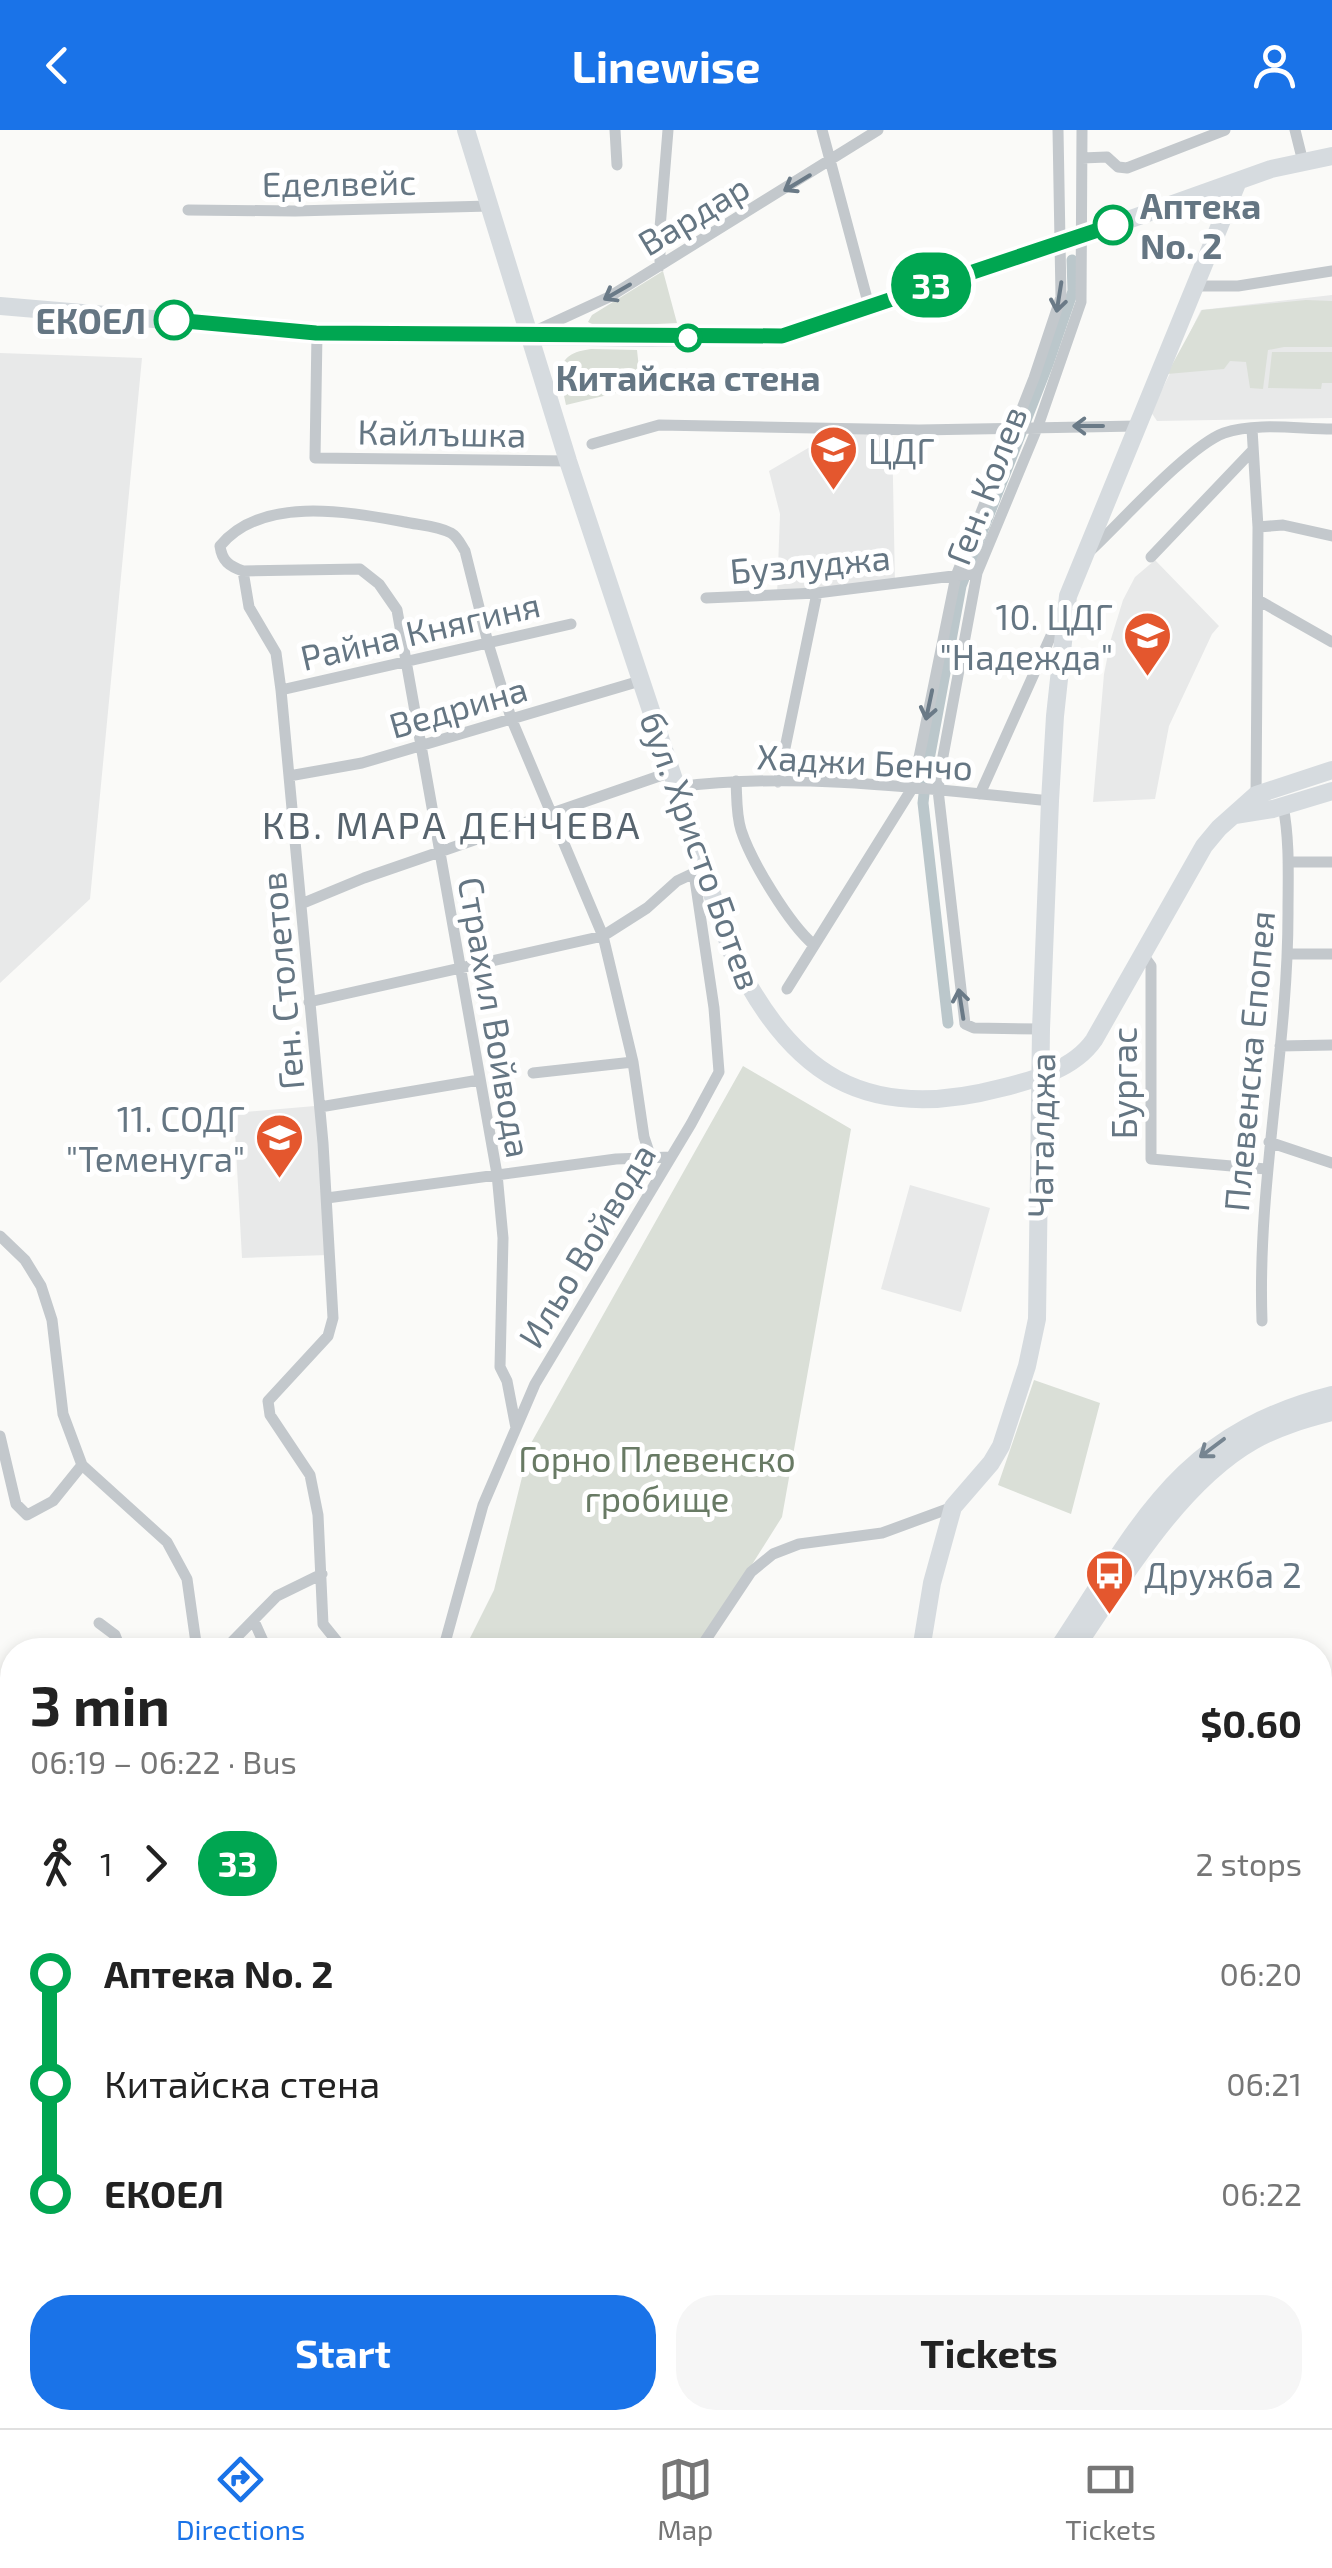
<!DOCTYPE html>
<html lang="en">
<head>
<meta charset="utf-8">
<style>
	body { margin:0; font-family:"Exo 2",sans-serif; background:#f6f6f6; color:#222; height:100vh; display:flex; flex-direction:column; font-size:38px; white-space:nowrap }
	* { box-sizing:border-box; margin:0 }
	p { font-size:32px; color:#767676 }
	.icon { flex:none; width:55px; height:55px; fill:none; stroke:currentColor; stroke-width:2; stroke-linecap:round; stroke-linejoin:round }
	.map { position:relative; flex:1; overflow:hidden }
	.drawer { position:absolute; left:0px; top:1508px; width:1332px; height:792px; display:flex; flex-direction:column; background:#fff; border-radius:40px 40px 0 0; box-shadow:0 5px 15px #0003 }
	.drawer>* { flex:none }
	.badge { padding:0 20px; border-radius:32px; font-size:35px; line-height:65px }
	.map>.badge { position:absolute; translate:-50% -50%; box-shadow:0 0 0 5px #fff }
	.legs { display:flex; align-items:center; gap:15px; height:110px; padding:0 30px; font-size:32px }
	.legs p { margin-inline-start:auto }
	.overview { display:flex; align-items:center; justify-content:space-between; height:170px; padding:0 30px }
	h1 { font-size:55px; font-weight:700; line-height:75px }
	.button { display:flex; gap:20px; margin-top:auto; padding:20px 30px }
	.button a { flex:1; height:115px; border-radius:40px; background:#1a73e8; color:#fff; font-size:40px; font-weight:700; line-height:115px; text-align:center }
	.button a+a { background:#f6f6f6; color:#222 }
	ul { padding:0 30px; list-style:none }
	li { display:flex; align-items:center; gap:35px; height:110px; font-size:38px }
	li i { display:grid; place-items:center; width:15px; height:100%; margin:0 12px; background:currentColor }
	li i::after { content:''; width:25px; height:25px; margin:-12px; border:8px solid; border-radius:50%; background:#fff }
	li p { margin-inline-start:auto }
	li:first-child i { background:linear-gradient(#0000 50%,currentColor 0) }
	li:last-child i { background:linear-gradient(currentColor 50%,#0000 0) }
	header { display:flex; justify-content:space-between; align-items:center; height:130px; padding:0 30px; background:#1a73e8; color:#fff; font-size:45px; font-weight:700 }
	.dock { display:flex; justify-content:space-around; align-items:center; height:140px; border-top:2px solid #e0e0e0; background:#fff; font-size:28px; color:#767676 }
	.dock a { display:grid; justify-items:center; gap:5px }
	.dock .on { color:#1a73e8 }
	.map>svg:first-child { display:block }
	.built { fill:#e8e9e9 }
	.green { fill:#dadfd7 }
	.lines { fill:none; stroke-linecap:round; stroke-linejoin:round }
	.canal { stroke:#bbc7cb; stroke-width:11 }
	.street { stroke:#c3c8cc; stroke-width:11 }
	.secondary { stroke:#d6dbdf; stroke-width:18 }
	.oneway { stroke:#6a7a87 }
	.oneway2 { stroke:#768591 }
	.line-1-casing { stroke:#fff; stroke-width:22 }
	.line-1 { stroke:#00a651; stroke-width:15 }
	.stop-1-dot { fill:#fff; stroke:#00a651; stroke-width:5 }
	.labels { text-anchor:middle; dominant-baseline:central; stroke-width:10; stroke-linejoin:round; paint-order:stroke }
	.street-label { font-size:35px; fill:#657683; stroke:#fff }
	.stop-label { font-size:35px; font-weight:bold; fill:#657683; stroke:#fff; text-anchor:start }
	.poi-label { font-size:35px; fill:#657683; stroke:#fff; text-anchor:start }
	.park-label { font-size:35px; fill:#687a64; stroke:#fff }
	.neighbourhood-label { font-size:38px; letter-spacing:2.5px; fill:#57646e; stroke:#fff }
</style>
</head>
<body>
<header><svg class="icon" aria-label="back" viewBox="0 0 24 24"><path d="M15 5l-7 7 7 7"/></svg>Linewise<svg class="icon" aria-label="person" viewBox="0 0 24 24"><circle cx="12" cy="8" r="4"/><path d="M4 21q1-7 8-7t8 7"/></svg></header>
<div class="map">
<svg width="1332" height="2298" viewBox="0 0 1332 2298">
	<rect width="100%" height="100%" fill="#fafaf8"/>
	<!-- built -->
	<path class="built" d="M 1332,165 L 1332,288 L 1157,291 L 1151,282 L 1201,180 Z
		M 0,223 L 142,228 L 90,769 L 0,853 Z
		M 844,297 L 892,299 L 895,454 L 777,465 L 780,384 L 769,341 Z
		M 1155,430 L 1219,496 L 1212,504 L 1169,596 L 1155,669 L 1093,672 L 1104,544 L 1111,509 L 1123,470 L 1135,447 Z
		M 315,976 L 328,1125 L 242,1128 L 234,983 Z
		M 910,1055 L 990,1078 L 961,1182 L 881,1159 Z
		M 1332,1622 L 1332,1859 L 1324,1860 L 1320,1772 L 1320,1623 Z"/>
	<!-- green -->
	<path class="green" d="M 663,141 L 677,193 L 598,197 L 588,192 L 592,185 Z
		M 1306,170 L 1332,171 L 1332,217 L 1284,217 L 1268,220 L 1263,259 L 1250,258 L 1246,232 L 1230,231 L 1224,239 L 1167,244 L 1202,180 Z
		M 591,219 L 637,220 L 641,257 L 566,275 C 560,245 552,224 591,219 Z
		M 1272,222 L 1332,222 L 1332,253 L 1322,253 L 1321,259 L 1268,258 Z
		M 743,936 L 851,999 L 782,1387 L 698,1520 L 464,1520 L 494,1460 L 530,1315 Z
		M 1034,1250 L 1100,1273 L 1071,1384 L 998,1355 Z"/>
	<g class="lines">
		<!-- canal -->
		<path class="canal" d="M 948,893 L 923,673 L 926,646 L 961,456 L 1048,234 L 1073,161 L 1072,130"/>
		<!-- street -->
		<path class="street" d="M 615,0 L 617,35
			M 822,0 L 869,176
			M 1295,0 L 1303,32
			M 1082,28 L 1107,27 L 1118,37 L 1127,38 L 1225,0
			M 188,80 L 295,81 L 490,76
			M 660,136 L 660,98 L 668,0
			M 1194,156 L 1238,156 L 1332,141
			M 533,202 L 609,167 L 878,0
			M 317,203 L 315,328 L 568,331
			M 1252,299 L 1258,397 L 1256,669
			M 592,314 L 659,295 L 919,300 L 1137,296
			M 1258,397 L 1283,395 L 1332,406
			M 1091,420 C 1122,391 1189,316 1224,303 C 1256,292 1299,299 1332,299
			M 1151,427 L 1253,320
			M 243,441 L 249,477 L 276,523 L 281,560 L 323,1013 L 333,1188 L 328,1206 L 268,1271 L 270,1285 L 310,1345 L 318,1385 L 323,1494 L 344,1520
			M 706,468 L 817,463 L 977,443
			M 1258,470 L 1332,512
			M 281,560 L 571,494
			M 289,646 L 362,633 L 640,551
			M 736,651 C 737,667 736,684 741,700 C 751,731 789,794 814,815
			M 778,652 L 817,463
			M 677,657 C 797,641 930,659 1050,671
			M 980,664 L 1063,479
			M 1288,732 L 1332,732
			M 301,774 L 364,748 L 671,642
			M 1288,824 L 1332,824
			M 1143,825 L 1151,836 L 1151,1029 L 1266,1039
			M 787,859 L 913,657 L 956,446 L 1034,248 L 1061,167 L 1058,0
			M 309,872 L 603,806 L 647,778 L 677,751 L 694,743
			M 1041,899 L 974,898 L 965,894 L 938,660 L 941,637 L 977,443 L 1038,296 L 1081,172 L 1082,0
			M 1280,916 L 1332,915
			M 533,943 L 633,932
			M 320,977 L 479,950
			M 1269,1012 L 1332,1033
			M 327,1068 L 616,1029 L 671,1027
			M 0,1106 L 25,1130 L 41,1156 L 52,1190 L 63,1284 L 82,1335 L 167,1412 L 187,1449 L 197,1520
			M 1262,1191 C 1257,1054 1288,920 1288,783 C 1288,748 1290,711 1283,676
			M 516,1298 L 507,1251 L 500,1237 L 503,1108 L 497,1044 L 397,480 L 379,454 L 360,439 L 243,441 C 229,436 222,431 220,416 C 262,365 349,382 405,392 C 419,395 438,396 451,403 C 458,407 461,415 465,421 L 488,513 L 511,588 L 603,806 L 633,932 L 644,1007 L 650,1025
			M 0,1306 L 16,1374 L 27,1385 L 53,1371 L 82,1335
			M 254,1491 L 267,1520
			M 99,1493 L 115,1505 L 121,1520
			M 224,1520 L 277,1466 L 322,1444
			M 443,1520 L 483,1375 L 535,1254 L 691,994 L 719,942 L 714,878 L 694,743 L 701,736
			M 699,1520 L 751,1442 L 773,1424 L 799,1414 L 882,1403 L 953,1377
			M 1320,1941 L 1332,1936
			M 1320,2041 L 1332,2041
			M 1222,2288 L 1222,2298
			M 244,2298 L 250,2288
			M 1051,2298 L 1057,2288"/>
		<!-- secondary -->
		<path class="secondary" d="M 466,0 L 568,331 L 731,821 C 789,944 865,994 1001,958 C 1034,950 1074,939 1094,910 L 1204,716 L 1219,698 L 1256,665 L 1332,640
			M 0,176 L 317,203 L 651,208 L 782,206 L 1083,106 L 1271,39 L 1332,26
			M 1235,685 L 1273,679 L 1332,661
			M 921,1520 L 932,1453 L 953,1377 L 991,1333 L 1001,1316 L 1027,1236 L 1037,1189 L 1041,899 L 1050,671 L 1055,586 L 1068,466 L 1238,51
			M 1057,1520 C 1139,1397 1177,1304 1332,1265
			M 1074,1520 C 1121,1451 1179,1353 1253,1311 C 1277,1297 1305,1289 1332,1282
			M 734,2288 L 737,2298"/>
	</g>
	<!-- one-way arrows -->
	<defs><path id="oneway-shaft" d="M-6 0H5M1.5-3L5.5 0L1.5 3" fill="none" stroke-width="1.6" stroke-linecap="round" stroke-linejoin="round" transform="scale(2.5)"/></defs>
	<g class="oneway">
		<use href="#oneway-shaft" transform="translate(797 53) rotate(149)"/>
		<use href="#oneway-shaft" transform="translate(617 162) rotate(150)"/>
		<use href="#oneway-shaft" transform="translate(1059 167) rotate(99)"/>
		<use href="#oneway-shaft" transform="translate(1088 296) rotate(180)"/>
		<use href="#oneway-shaft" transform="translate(929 575) rotate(102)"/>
		<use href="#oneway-shaft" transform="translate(961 874) rotate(-99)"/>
	</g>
	<use class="oneway2" href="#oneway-shaft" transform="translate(1212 1318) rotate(143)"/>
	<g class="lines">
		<defs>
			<path id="line-1" d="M 174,190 L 316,203 L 782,206 L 1113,95"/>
		</defs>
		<!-- line-1 casing -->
		<use href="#line-1" class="line-1-casing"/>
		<!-- line-1 -->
		<use href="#line-1" class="line-1"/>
	</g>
	<!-- icons -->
	<defs>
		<symbol id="school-pin" viewBox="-11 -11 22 30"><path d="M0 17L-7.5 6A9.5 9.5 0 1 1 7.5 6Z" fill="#e4572e" stroke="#fff"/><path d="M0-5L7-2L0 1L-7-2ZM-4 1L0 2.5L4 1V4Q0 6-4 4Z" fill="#fff"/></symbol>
		<symbol id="bus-pin" viewBox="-11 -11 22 30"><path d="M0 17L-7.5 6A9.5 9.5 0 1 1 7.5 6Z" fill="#e4572e" stroke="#fff"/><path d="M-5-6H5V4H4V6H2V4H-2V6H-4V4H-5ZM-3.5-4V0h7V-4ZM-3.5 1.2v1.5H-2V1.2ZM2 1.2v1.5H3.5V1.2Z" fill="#fff"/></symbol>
	</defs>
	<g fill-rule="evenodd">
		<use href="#school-pin" x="806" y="292" width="55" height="75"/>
		<use href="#school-pin" x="1120" y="478" width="55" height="75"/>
		<use href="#school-pin" x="252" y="980" width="55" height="75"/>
		<use href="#bus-pin" x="1082" y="1416" width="55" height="75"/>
	</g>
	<!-- markers -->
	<g class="stop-1-dot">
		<circle cx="1113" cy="95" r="18"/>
		<circle cx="174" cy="190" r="18"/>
		<circle cx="688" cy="208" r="12"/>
	</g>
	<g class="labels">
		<!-- street labels -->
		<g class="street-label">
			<text transform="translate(339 52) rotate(-1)">Еделвейс</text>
			<text transform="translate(693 84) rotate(-31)">Вардар</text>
			<text transform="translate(442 302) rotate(1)">Кайлъшка</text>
			<text transform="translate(985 355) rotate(-69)">Ген. Колев</text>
			<text transform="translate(810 433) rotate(-5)">Бузлуджа</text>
			<text transform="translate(420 500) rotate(-13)">Райна Княгиня</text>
			<text transform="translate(458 576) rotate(-16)">Ведрина</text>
			<text transform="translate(865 631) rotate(3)">Хаджи Бенчо</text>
			<text transform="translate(702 720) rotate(70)">бул. Христо Ботев</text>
			<text transform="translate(281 851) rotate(-95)">Ген. Столетов</text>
			<text transform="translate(496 887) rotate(80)">Страхил Войвода</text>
			<text transform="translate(1248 931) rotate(-85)">Плевенска Епопея</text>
			<text transform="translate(1123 953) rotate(-90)">Бургас</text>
			<text transform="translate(1040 1005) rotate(-89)">Чаталджа</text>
			<text transform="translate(586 1115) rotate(-59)">Ильо Войвода</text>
		</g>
		<!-- stop labels -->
		<g class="stop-label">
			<text x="1140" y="75">Аптека<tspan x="1140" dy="40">No. 2</tspan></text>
			<text x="146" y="190" text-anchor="end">ЕКОЕЛ</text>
			<text x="688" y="247" text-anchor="middle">Китайска стена</text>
		</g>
		<!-- poi labels -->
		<g class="poi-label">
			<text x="868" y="320">ЦДГ</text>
			<text x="1113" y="486" text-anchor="end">10. ЦДГ<tspan x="1113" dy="40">"Надежда"</tspan></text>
			<text x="245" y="988" text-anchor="end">11. СОДГ<tspan x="245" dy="40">"Теменуга"</tspan></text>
			<text x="1144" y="1444">Дружба 2</text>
		</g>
		<!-- park labels -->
		<g class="park-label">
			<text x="657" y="1328">Горно Плевенско<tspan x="657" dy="40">гробище</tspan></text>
		</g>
		<!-- neighbourhood labels -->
		<g class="neighbourhood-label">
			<text x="452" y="694">КВ. МАРА ДЕНЧЕВА</text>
		</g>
	</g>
</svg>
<b class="badge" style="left:931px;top:155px;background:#00a651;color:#fff">33</b>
<section class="drawer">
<div class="overview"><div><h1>3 min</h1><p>06:19 – 06:22 · Bus</p></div><b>$0.60</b></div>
<div class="legs"><svg class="icon" aria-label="walk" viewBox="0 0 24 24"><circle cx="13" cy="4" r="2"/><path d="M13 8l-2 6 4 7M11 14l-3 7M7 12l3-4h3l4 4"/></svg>1<svg class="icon" aria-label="forward" viewBox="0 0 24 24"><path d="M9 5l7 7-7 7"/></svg><b class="badge" style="background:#00a651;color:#fff">33</b><p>2 stops</p></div>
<ul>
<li><i style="color:#00a651"></i><b>Аптека No. 2</b><p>06:20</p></li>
<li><i style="color:#00a651"></i><span>Китайска стена</span><p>06:21</p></li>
<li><i style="color:#00a651"></i><b>ЕКОЕЛ</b><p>06:22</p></li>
</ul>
<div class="button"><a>Start</a><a>Tickets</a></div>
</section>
</div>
<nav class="dock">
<a class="on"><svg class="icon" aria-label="directions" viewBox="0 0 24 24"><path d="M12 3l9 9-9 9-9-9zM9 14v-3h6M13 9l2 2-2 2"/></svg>Directions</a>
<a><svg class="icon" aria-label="map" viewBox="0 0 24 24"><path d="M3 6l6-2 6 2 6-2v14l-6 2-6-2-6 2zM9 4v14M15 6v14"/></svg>Map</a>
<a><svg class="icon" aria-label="tickets" viewBox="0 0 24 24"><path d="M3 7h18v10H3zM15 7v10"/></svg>Tickets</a>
</nav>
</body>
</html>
